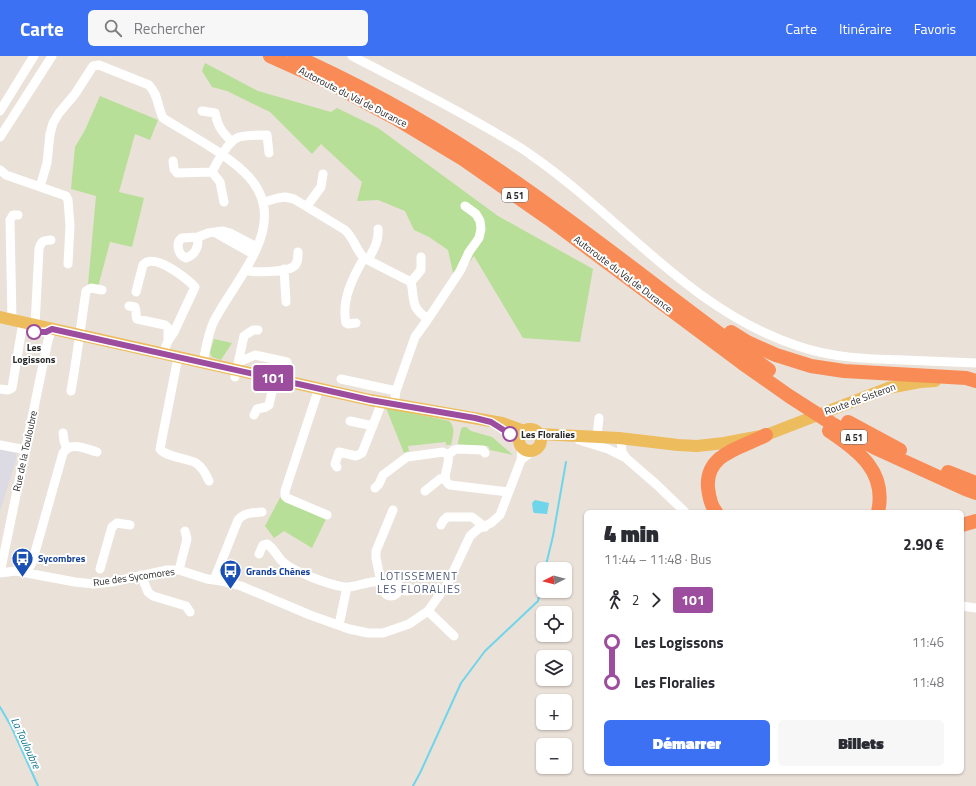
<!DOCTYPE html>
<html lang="fr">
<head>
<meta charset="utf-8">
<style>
	body { margin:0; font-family:"Titillium Web",sans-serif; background:#f7f7f7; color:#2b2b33; height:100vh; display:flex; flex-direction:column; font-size:15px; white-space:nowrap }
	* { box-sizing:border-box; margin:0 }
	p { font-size:13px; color:#7c7c81 }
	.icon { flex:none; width:22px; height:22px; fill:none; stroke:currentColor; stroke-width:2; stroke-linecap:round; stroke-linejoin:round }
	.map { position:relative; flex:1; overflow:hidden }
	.details { position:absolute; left:584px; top:454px; width:380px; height:264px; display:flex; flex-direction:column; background:#fff; border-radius:6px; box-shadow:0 1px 3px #0004 }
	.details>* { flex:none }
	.badge { padding:0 8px; border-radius:3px; font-size:14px; line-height:26px }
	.needle { width:26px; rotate:264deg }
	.fabs { position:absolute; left:536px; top:506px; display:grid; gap:8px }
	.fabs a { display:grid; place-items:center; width:36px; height:36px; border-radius:6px; background:#fff; box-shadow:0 1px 3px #0004; font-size:20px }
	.map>.badge { position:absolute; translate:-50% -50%; box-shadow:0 0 0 2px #fff }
	.legs { display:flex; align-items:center; gap:6px; height:44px; padding:0 20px; font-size:13px }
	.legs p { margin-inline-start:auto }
	.headline { display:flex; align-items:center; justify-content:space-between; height:68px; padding:0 20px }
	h1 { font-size:22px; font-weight:800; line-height:30px }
	.button { display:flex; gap:8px; margin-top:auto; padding:8px 20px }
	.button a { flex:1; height:46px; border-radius:6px; background:#3d71f4; color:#fff; font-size:16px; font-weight:800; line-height:46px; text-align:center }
	.button a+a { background:#f7f7f7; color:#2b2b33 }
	ul { padding:0 20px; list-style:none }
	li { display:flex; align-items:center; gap:14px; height:40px; font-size:15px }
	li i { display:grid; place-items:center; width:6px; height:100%; margin:0 5px; background:currentColor }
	li i::after { content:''; width:10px; height:10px; margin:-5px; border:3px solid; border-radius:50%; background:#fff }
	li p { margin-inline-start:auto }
	li:first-child i { background:linear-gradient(#0000 50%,currentColor 0) }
	li:last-child i { background:linear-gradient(currentColor 50%,#0000 0) }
	header { display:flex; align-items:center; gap:24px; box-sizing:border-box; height:56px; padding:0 20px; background:#3d71f4; color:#fff }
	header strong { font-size:19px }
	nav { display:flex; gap:22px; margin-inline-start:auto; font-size:14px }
	.search { width:280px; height:36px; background:#f7f7f7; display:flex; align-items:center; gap:10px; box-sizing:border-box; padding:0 14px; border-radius:6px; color:#7c7c81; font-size:15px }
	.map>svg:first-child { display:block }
	.industrial { fill:#dcdae2 }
	.green { fill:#b7df97 }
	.water { fill:#6ed5ea }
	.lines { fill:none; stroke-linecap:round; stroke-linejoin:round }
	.stream { stroke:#6ed5ea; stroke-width:2 }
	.minor { stroke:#fff; stroke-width:9 }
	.major { stroke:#ecbc5d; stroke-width:12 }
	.highway { stroke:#f98c56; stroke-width:14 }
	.line-1-casing { stroke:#fff; stroke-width:9 }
	.line-1 { stroke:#9c4d9e; stroke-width:6 }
	.stop-1-dot { fill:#fff; stroke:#9c4d9e; stroke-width:2 }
	.labels { text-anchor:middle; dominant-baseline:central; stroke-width:4; stroke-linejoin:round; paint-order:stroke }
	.shield { fill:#fff; stroke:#686868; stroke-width:1 }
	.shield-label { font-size:9px; font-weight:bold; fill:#282828 }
	.street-label { font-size:10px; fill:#282828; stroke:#fff }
	.stop-label { font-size:10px; font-weight:bold; fill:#282828; stroke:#fff }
	.transit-label { font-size:10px; font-weight:bold; fill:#164399; stroke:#fff; text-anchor:start }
	.neighbourhood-label { font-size:11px; letter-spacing:1px; fill:#4a5676; stroke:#fff }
	.water-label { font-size:11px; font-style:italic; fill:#117392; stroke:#fff }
</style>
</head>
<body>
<header>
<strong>Carte</strong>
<div class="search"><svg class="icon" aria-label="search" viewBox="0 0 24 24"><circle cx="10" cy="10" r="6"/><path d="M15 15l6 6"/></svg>Rechercher</div>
<nav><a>Carte</a><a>Itinéraire</a><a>Favoris</a></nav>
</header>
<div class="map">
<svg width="976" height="730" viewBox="0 0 976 730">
	<rect width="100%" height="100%" fill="#eae1d9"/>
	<!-- industrial -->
	<path class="industrial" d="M 0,391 L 17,392 L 16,404 L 0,455 Z"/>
	<!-- green -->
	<path class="green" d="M 205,7 L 258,35 L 331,56 L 337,52 L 378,72 L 498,160 L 593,213 L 580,286 L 523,282 L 474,200 L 455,226 L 448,194 L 429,181 L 414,174 L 405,155 L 378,144 L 357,145 L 362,126 L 321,88 L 312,98 L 270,56 L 227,35 L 212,31 L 202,15 Z
		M 100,40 L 158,64 L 150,84 L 135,78 L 119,136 L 144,142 L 132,191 L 110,186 L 98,231 L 88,229 L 96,140 L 71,133 L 75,91 L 85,74 Z
		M 214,283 L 232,287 L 221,304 L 212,301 L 210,297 Z
		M 386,352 L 431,361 L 449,365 C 456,371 453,380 451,389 L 446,389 L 446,386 L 408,390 L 409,395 L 404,397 Z
		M 463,371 L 466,371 L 471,375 L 492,381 L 513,399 L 490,394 L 488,390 L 457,391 L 461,373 Z
		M 282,438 L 327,461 L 312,492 L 284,475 L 274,482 L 265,470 Z"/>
	<!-- water -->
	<path class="water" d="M 535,444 L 549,447 L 547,458 L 534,457 L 533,455 L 532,447 Z"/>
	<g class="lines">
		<!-- stream -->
		<path class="stream" d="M 545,513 L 553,480 L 566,406
			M 0,651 L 11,670 L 38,730
			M 413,730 L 421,715 L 461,627 L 485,595 L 538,545 L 543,523"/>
		<!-- minor -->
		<path class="minor" d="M 352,0 C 402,26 453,51 501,80 C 511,86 522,92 531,99 C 621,161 690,255 798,290 C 832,302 868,303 904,304 C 928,305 952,306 976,307
			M 0,55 L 34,0
			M 202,55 L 215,57 C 218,71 222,76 232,86
			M 0,81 L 52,0
			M 173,105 L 174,113 L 177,117 L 212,116 C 217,106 228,85 239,81 C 247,79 259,79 267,79 L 269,97
			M 0,114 L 6,119 L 66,140 L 68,144 L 70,170 L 68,208
			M 212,116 L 220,126 L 224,146
			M 40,131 L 47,107 L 50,78 L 53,67 L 59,57 L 75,38 L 93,10 L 99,9 L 149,29 C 159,40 157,50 163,62 C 188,78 223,96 244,116 C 295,164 238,219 214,265 C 208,277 206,292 203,306
			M 264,146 L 278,142 L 285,141 L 294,143 L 345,174 C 354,182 356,194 364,202 L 411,226 C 415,245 410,251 428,263 L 415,281 L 396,335 L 394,348
			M 307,150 L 321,131 L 323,118
			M 216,177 L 253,198
			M 198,181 C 199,191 195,199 186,202 C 178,199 175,187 182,182 L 198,181 L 208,177 L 223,175 L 230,177 L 257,191
			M 368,204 C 374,193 379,185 378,173
			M 284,213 L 286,246
			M 245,214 C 253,217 286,216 293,211 C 298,208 298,202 298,196
			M 411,226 L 421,214 L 421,201
			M 136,236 L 143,209 C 154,196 186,222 195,231 L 174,276 L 168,285
			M 129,250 L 135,251 C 137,256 135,258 137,263 L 165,269 L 168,272 L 168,285 L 163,297
			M 12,263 L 10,164 L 13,159 L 18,159
			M 428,263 L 460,215 L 469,196 L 479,182 L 481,173 L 480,165 L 476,158 L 465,150
			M 356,267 L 348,268 L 346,267 C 341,244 353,221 364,202
			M 35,269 L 39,193 C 41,185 43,185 51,184
			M 178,301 L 160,393 C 166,401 186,402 196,407 C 202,411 206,418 209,425
			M 239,306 L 255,299 L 287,306
			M 235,321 L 244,280 L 253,274 L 258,274
			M 341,323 L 396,335
			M 319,332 L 285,435 L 285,440 L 287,442 L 327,459
			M 0,333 L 8,334 L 12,332 L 23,266
			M 71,335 C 77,301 81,268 86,235 L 91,232 L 102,234
			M 254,359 L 257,353 L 266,351 L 269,349 L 275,322
			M 350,365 L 373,370
			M 63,377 L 64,385 L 67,393
			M 597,381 L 599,362
			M 621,382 L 622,396 L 627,403 L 657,429 L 685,456
			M 579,384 L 608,393 L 626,402
			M 0,389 L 26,394
			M 448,399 C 451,409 439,423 450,429 L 508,436
			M 448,399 L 454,394 L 458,393 L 483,394 L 485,397
			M 521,404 L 532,395
			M 337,411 L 335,408 L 339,396 L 356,400 L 362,397 L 382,346
			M 375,432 L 379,428 L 383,419 L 407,401 L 443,396 L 448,399
			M 425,435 L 440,423 L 445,422
			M 441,469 L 443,465 L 447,461 L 472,461 L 485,471
			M 259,498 L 263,489 L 267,488 C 274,492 277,501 283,506 C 294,516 330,529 344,531 C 356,532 374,522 384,527
			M 100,513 L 112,471 L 117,467 L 130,469
			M 179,514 L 187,483 L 185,475
			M 0,517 L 16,515 L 75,526 L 94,528 L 112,526 L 167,514 L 179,514 L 207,523 L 221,525 L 241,530 L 310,559 L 349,573 L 368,577 L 383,577 L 409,568 L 428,555 L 448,527 L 470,480 L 478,473 L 491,467 L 500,459 L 521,404 L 522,391
			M 0,517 L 48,284 L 52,273
			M 26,517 L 32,507 L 63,397 C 71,385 86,393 97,396
			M 141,519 L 148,536 L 153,540 L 186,550 L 190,556
			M 214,524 L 238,464 C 244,456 253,457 262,456
			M383 532a8 8 0 1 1 16 0a8 8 0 1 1-16 0Z
			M 381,526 L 376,502 L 376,495 L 393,454
			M 398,534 L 408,535 L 411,533
			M 962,550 L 976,552
			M 428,555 L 454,580
			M 339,569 L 347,531"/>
		<!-- major -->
		<path class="major" d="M 0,261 L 370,344 L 502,367 L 524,375
			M519 384a11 11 0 1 1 22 0a11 11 0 1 1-22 0Z
			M 539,378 L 619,382 L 678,389 L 697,390 L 724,387 L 766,379 L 888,332 L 920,326 L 935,325"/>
		<!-- highway -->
		<path class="highway" d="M 270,0 L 330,27 L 395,62 L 463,103 L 549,163 L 742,307 L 789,340 L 831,367 L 875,392 L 965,433 L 976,437
			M 295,0 C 373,35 448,78 517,127 C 603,187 684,253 769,314
			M 731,276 L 747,286 L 776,299 L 811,310 L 844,315 L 966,322 L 976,325
			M 848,366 L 900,394
			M 829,375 C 859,395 887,416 878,456
			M 948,416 L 976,427
			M 716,456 C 711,450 709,440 708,432 C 705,397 742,392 766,379
			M 962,469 L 976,465"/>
	</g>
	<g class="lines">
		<defs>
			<path id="line-1" d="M 34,276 L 46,276 L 52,273 L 370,344 L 475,362 L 491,366 L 510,378"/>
		</defs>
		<!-- line-1 casing -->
		<use href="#line-1" class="line-1-casing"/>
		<!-- line-1 -->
		<use href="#line-1" class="line-1"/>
	</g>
	<!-- icons -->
	<defs>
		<symbol id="bus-pin" viewBox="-11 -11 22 30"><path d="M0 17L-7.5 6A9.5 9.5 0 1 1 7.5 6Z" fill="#1a4fb4" stroke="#fff"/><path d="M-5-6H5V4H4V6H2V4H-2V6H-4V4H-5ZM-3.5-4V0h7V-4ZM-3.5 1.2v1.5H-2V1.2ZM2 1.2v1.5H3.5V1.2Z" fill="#fff"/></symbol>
	</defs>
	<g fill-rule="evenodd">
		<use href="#bus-pin" x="10" y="490" width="25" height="34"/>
		<use href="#bus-pin" x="218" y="502" width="25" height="34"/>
	</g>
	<!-- markers -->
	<g class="stop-1-dot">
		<circle cx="34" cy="276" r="7"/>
		<circle cx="510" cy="378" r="7"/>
	</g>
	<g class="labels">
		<!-- shield labels -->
		<g class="shield">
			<rect x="502" y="132" width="26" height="14" rx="3"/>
			<rect x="841" y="374" width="26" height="14" rx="3"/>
		</g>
		<g class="shield-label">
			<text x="515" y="139">A 51</text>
			<text x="854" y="381">A 51</text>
		</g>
		<!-- street labels -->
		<g class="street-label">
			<text transform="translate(353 41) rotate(27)">Autoroute du Val de Durance</text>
			<text transform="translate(623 218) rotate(37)">Autoroute du Val de Durance</text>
			<text transform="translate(860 343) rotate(-20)">Route de Sisteron</text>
			<text transform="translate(25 395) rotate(-78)">Rue de la Touloubre</text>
			<text transform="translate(134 521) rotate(-8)">Rue des Sycomores</text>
		</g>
		<!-- stop labels -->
		<g class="stop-label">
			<text x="34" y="291">Les<tspan x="34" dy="12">Logissons</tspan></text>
			<text x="521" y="378" text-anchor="start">Les Floralies</text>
		</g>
		<!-- transit labels -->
		<g class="transit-label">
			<text x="38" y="502">Sycombres</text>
			<text x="246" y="515">Grands Chênes</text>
		</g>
		<!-- neighbourhood labels -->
		<g class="neighbourhood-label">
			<text x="419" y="520">LOTISSEMENT<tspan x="419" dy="13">LES FLORALIES</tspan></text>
		</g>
		<!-- water labels -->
		<g class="water-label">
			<text transform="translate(26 687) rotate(65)">La Touloubre</text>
		</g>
	</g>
</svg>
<div class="fabs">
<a><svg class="needle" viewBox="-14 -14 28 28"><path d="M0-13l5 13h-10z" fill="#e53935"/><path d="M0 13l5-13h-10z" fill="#7c7c81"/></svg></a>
<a><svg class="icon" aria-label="locate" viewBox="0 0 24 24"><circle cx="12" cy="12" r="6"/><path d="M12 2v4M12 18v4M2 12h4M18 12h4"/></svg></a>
<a><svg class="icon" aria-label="layers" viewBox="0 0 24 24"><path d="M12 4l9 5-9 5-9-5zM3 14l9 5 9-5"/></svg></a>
<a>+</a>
<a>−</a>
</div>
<b class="badge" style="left:273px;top:322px;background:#9c4d9e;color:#fff">101</b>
<section class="details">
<div class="headline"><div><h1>4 min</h1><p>11:44 – 11:48 · Bus</p></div><b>2.90 €</b></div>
<div class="legs"><svg class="icon" aria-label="walk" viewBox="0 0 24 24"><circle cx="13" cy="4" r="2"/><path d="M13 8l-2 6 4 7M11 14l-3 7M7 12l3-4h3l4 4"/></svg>2<svg class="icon" aria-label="forward" viewBox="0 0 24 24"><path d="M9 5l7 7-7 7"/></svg><b class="badge" style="background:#9c4d9e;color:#fff">101</b></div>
<ul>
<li><i style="color:#9c4d9e"></i><b>Les Logissons</b><p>11:46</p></li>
<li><i style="color:#9c4d9e"></i><b>Les Floralies</b><p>11:48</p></li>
</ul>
<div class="button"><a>Démarrer</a><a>Billets</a></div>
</section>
</div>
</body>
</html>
